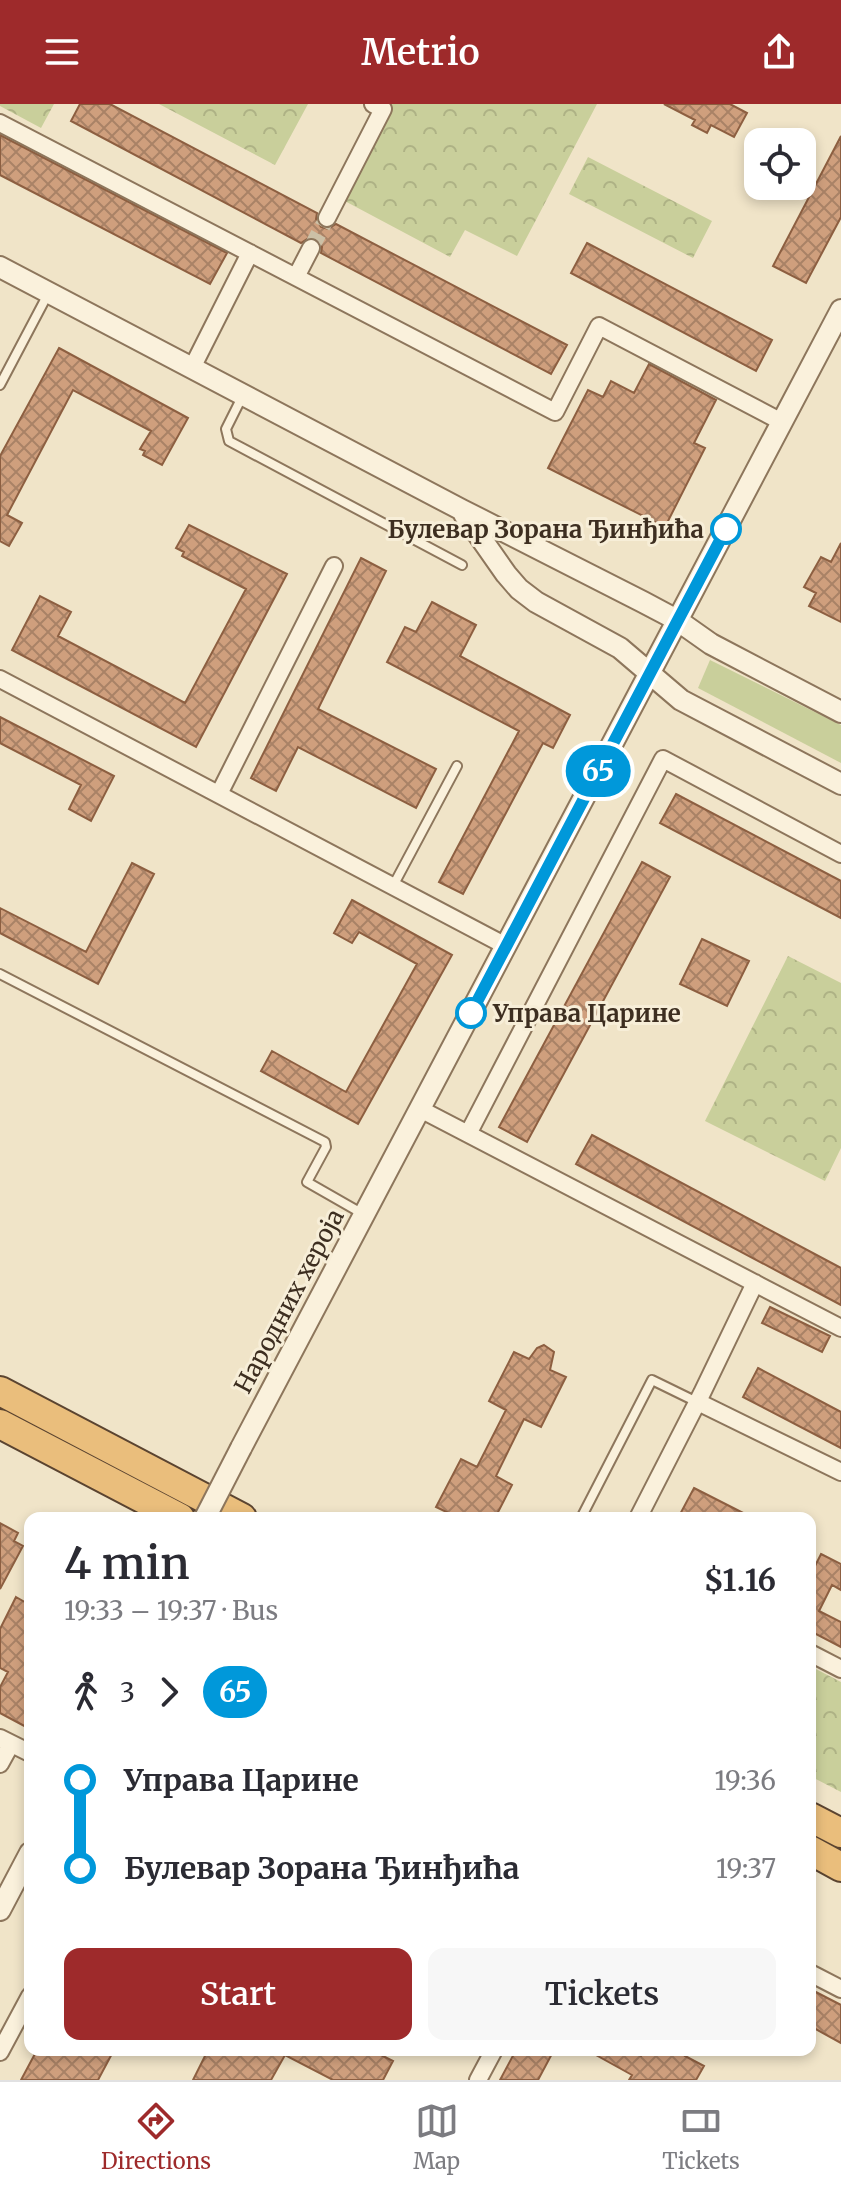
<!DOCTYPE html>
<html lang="en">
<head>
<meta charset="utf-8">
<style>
	body { margin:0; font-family:Merriweather,serif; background:#f7f7f7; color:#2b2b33; height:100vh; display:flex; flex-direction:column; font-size:30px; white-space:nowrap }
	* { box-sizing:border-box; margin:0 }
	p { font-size:26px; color:#7c7c81 }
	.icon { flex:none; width:44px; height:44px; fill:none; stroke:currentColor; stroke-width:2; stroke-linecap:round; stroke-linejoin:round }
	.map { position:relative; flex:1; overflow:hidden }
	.sheet { position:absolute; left:24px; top:1408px; width:792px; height:544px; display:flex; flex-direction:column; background:#fff; border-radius:16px; box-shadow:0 4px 12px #0003 }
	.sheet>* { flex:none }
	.badge { padding:0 16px; border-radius:26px; font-size:28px; line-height:52px }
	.tools { position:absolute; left:744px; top:24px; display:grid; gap:16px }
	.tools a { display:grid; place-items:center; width:72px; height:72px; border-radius:16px; background:#fff; box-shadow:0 4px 12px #0003; font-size:40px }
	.map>.badge { position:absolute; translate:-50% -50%; box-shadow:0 0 0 4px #fff }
	.legs { display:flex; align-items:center; gap:12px; height:88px; padding:0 40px; font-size:26px }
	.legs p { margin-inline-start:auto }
	.summary { display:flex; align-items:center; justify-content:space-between; height:136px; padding:0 40px }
	h1 { font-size:44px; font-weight:600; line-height:60px }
	.action { display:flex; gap:16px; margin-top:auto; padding:16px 40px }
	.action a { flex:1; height:92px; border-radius:16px; background:#9e2a2b; color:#fff; font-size:32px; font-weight:600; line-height:92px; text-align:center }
	.action a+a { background:#f7f7f7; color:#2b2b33 }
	ul { padding:0 40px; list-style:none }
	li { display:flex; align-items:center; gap:28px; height:88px; font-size:30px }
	li i { display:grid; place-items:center; width:12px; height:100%; margin:0 10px; background:currentColor }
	li i::after { content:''; width:20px; height:20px; margin:-10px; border:6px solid; border-radius:50%; background:#fff }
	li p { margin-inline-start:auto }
	li:first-child i { background:linear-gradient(#0000 50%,currentColor 0) }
	li:last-child i { background:linear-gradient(currentColor 50%,#0000 0) }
	header { display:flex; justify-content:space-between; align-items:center; height:104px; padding:0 40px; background:#9e2a2b; color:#fff; font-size:36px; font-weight:600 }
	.tab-bar { display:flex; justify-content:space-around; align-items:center; height:112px; border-top:2px solid #e1e1e2; background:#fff; font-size:22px; color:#7c7c81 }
	.tab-bar a { display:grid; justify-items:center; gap:4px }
	.tab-bar .active { color:#9e2a2b }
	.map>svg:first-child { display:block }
	.grass { fill:#c9cf9b }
	.forest { fill:url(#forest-crowns) }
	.building { fill:url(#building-cross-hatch); stroke:#8d5f41; stroke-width:2 }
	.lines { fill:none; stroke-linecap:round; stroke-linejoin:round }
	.minor-tunnel { stroke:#ccc0a6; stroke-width:16; stroke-dasharray:16 8; stroke-linecap:butt }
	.service-casing { stroke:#8d765c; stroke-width:12 }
	.minor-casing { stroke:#8d765c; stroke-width:20 }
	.tertiary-casing { stroke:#8d765c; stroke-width:24 }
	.trunk-casing { stroke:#5b4430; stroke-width:32 }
	.service { stroke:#faf1dc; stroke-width:8 }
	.minor { stroke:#faf1dc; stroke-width:16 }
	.tertiary { stroke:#faf1dc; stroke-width:20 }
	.trunk { stroke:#eabe7c; stroke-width:28 }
	.tertiary-bridge-casing { stroke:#8d765c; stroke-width:24; stroke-linecap:butt }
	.tertiary-bridge { stroke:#faf1dc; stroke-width:20 }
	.line-1-casing { stroke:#fff; stroke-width:18 }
	.line-1 { stroke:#0098da; stroke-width:12 }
	.stop-1-dot { fill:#fff; stroke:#0098da; stroke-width:4 }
	.labels { text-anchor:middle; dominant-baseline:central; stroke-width:6; stroke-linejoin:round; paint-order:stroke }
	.stop-label { font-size:24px; font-weight:bold; fill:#3d2e20; stroke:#f7eed8; text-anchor:end }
	.street-label { font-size:24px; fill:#3d2e20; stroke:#f7eed8 }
</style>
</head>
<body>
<header><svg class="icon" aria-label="menu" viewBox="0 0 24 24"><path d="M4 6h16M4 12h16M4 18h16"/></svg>Metrio<svg class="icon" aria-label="share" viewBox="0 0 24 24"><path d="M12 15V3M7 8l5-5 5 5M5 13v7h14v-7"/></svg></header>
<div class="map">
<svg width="841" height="1976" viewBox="0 0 841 1976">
	<defs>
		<pattern id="forest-crowns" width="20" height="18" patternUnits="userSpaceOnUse" patternTransform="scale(2)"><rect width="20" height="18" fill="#c9cf9b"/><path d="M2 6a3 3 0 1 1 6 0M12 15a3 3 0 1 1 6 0" fill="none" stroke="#aeb285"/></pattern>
		<pattern id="building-cross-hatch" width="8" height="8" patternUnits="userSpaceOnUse" patternTransform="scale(2)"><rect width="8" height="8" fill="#cf9f7d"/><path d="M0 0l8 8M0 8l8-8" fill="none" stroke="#a98266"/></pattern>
	</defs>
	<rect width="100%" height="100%" fill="#f0e4c8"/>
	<!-- grass -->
	<path class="grass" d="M 710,556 L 841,621 L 841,659 L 698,584 Z"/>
	<!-- forest -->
	<path class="forest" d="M 0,0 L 54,0 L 41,24 L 0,2 Z
		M 159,0 L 308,0 L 275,61 Z
		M 390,0 L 597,0 L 517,152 L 465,126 L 450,153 L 341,95 Z
		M 588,53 L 712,117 L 693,154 L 569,90 Z
		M 788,852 L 841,879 L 841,1044 L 825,1077 L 705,1017 Z
		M 810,1562 L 841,1578 L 841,1688 L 810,1672 Z"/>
	<!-- building -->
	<path class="building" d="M 80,0 L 110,0 L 317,109 L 316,115 L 321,123 L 328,125 L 336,120 L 567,241 L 551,270 L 321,149 L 322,143 L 317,135 L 310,133 L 301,139 L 71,17 Z
		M 664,0 L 730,0 L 747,9 L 734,33 L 711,21 L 707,29 L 692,21 L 695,16 Z
		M 0,31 L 227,149 L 210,180 L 0,71 Z
		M 841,32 L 841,113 L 806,179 L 773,162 Z
		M 587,139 L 772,236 L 756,267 L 571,169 Z
		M 59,244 L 188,314 L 162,361 L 143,351 L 145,347 L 140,345 L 151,327 L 73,286 L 7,411 L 22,419 L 9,442 L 0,437 L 0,352 Z
		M 649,260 L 716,296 L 694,339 L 705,344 L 665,423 L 548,364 L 588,286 L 603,293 L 611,277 L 634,289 Z
		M 189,421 L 287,470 L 196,643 L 12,546 L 40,492 L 71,508 L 58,532 L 185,599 L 246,485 L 182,452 L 184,448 L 176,444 Z
		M 841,439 L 841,518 L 809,502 L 816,489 L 804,483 L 821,453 L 831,458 Z
		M 361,454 L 386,467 L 318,605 L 436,665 L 416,704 L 298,643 L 276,687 L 251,674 Z
		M 432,498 L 476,521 L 460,552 L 570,611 L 553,644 L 543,639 L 463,790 L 439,778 L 519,627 L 387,558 L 405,523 L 416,528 Z
		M 0,613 L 114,672 L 91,717 L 69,705 L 81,681 L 0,639 Z
		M 676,690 L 841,777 L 841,814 L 660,719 Z
		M 642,758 L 670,773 L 527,1038 L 499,1023 Z
		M 132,759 L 154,770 L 98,880 L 0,829 L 0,804 L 86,848 Z
		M 352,796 L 452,851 L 358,1020 L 261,967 L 272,947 L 346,988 L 417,860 L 359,828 L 352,839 L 334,829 Z
		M 702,835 L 749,857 L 727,902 L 680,880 Z
		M 592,1031 L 841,1164 L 841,1201 L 576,1060 Z
		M 770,1203 L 830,1232 L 822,1248 L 762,1219 Z
		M 544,1241 L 554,1248 L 550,1266 L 566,1273 L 541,1323 L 524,1315 L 496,1372 L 512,1381 L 495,1414 L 459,1414 L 436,1403 L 461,1355 L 477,1363 L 506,1306 L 489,1297 L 514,1248 L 529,1255 L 537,1244 Z
		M 758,1264 L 841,1308 L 841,1344 L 743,1293 Z
		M 694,1384 L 753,1414 L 678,1414 Z
		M 0,1419 L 18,1429 L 14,1437 L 23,1442 L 0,1485 Z
		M 821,1450 L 841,1460 L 841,1486 L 832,1481 L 819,1507 L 841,1518 L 841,1543 L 810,1527 L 810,1472 Z
		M 16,1493 L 30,1501 L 30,1625 L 0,1609 L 0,1583 L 8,1568 L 0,1564 L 0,1525 Z
		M 810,1885 L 841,1901 L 841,1939 L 810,1922 Z
		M 37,1946 L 114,1946 L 98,1976 L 21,1976 Z
		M 208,1946 L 371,1946 L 393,1957 L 383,1976 L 333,1976 L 285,1951 L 271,1976 L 193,1976 Z
		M 516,1946 L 554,1946 L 538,1976 L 500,1976 Z
		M 587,1946 L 630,1946 L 641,1952 L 644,1946 L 688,1946 L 685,1952 L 704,1962 L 696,1976 L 629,1976 L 632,1971 Z"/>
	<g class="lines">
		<!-- minor-tunnel -->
		<path class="minor-tunnel" d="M 311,144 L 327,114"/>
		<defs>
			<path id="service" d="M 0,281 L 48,190
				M 243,291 L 226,325 L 229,337 L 462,461
				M 393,782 L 457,662
				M 0,870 L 325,1038 L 326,1043 L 307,1078 L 363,1110
				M 581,1414 L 652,1276 L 697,1298"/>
			<path id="minor" d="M 0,19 L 555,308 L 599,222 L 782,318
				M 327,114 L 383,5 L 373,0
				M 296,173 L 311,144
				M 192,264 L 250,149
				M 0,575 L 506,842
				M 219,690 L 334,462
				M 420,1005 L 841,1224
				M 468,1030 L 663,655 L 841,750
				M 698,1298 L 841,1368
				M 638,1414 L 702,1289 L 755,1179
				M 810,1549 L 841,1565
				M 0,1634 L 30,1649
				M 0,1660 L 11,1640
				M 810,1869 L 841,1885
				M 0,1948 L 30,1892
				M 478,1976 L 494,1946"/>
			<path id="tertiary" d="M 0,163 L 462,406 L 643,498 L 677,516 L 711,540 L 841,608
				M 464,410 L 506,470 L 519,485 L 536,498 L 620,544 L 681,596 L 841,680
				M 241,1344 L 841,206
				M 0,1806 L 30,1749"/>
			<path id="trunk" d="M 0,1287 L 242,1414
				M 0,1320 L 180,1414
				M 810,1713 L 841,1729
				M 810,1746 L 841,1763"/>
		</defs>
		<!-- service casing -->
		<use href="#service" class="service-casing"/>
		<!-- minor casing -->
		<use href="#minor" class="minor-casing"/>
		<!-- tertiary casing -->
		<use href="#tertiary" class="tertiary-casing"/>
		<!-- trunk casing -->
		<use href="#trunk" class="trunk-casing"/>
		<!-- service -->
		<use href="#service" class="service"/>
		<!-- minor -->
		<use href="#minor" class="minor"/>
		<!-- tertiary -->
		<use href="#tertiary" class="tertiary"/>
		<!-- trunk -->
		<use href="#trunk" class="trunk"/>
		<defs>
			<path id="tertiary-bridge" d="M 205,1414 L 241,1344"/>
		</defs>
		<!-- tertiary-bridge casing -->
		<use href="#tertiary-bridge" class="tertiary-bridge-casing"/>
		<!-- tertiary-bridge -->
		<use href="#tertiary-bridge" class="tertiary-bridge"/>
	</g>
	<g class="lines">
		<defs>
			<path id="line-1" d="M 471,909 L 726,425"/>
		</defs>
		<!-- line-1 casing -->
		<use href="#line-1" class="line-1-casing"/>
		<!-- line-1 -->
		<use href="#line-1" class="line-1"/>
	</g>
	<!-- markers -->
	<g class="stop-1-dot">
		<circle cx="726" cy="425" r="14"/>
		<circle cx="471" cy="909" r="14"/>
	</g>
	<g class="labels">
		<!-- stop labels -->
		<g class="stop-label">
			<text x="704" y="425">Булевар Зорана Ђинђића</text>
			<text x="493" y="909" text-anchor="start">Управа Царине</text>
		</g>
		<!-- street labels -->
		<g class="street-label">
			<text transform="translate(289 1197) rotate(-62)">Народних хероја</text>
		</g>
	</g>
</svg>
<div class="tools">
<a><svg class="icon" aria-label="locate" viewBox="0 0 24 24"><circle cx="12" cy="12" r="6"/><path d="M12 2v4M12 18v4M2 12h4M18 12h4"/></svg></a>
</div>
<b class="badge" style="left:598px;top:667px;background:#0098da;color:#fff">65</b>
<section class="sheet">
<div class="summary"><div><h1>4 min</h1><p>19:33 – 19:37 · Bus</p></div><b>$1.16</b></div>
<div class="legs"><svg class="icon" aria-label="walk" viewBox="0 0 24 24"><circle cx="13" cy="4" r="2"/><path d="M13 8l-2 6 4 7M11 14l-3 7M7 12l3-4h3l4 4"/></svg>3<svg class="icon" aria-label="forward" viewBox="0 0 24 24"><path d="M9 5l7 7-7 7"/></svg><b class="badge" style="background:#0098da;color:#fff">65</b></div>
<ul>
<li><i style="color:#0098da"></i><b>Управа Царине</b><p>19:36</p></li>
<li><i style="color:#0098da"></i><b>Булевар Зорана Ђинђића</b><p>19:37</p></li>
</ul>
<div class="action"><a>Start</a><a>Tickets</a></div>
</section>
</div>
<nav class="tab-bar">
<a class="active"><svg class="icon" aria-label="directions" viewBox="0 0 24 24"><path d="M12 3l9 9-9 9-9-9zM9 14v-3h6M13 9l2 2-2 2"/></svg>Directions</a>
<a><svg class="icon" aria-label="map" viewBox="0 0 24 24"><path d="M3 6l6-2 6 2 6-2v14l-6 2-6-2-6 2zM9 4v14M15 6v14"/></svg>Map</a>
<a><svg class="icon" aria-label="tickets" viewBox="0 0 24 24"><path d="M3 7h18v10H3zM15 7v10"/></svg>Tickets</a>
</nav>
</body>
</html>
